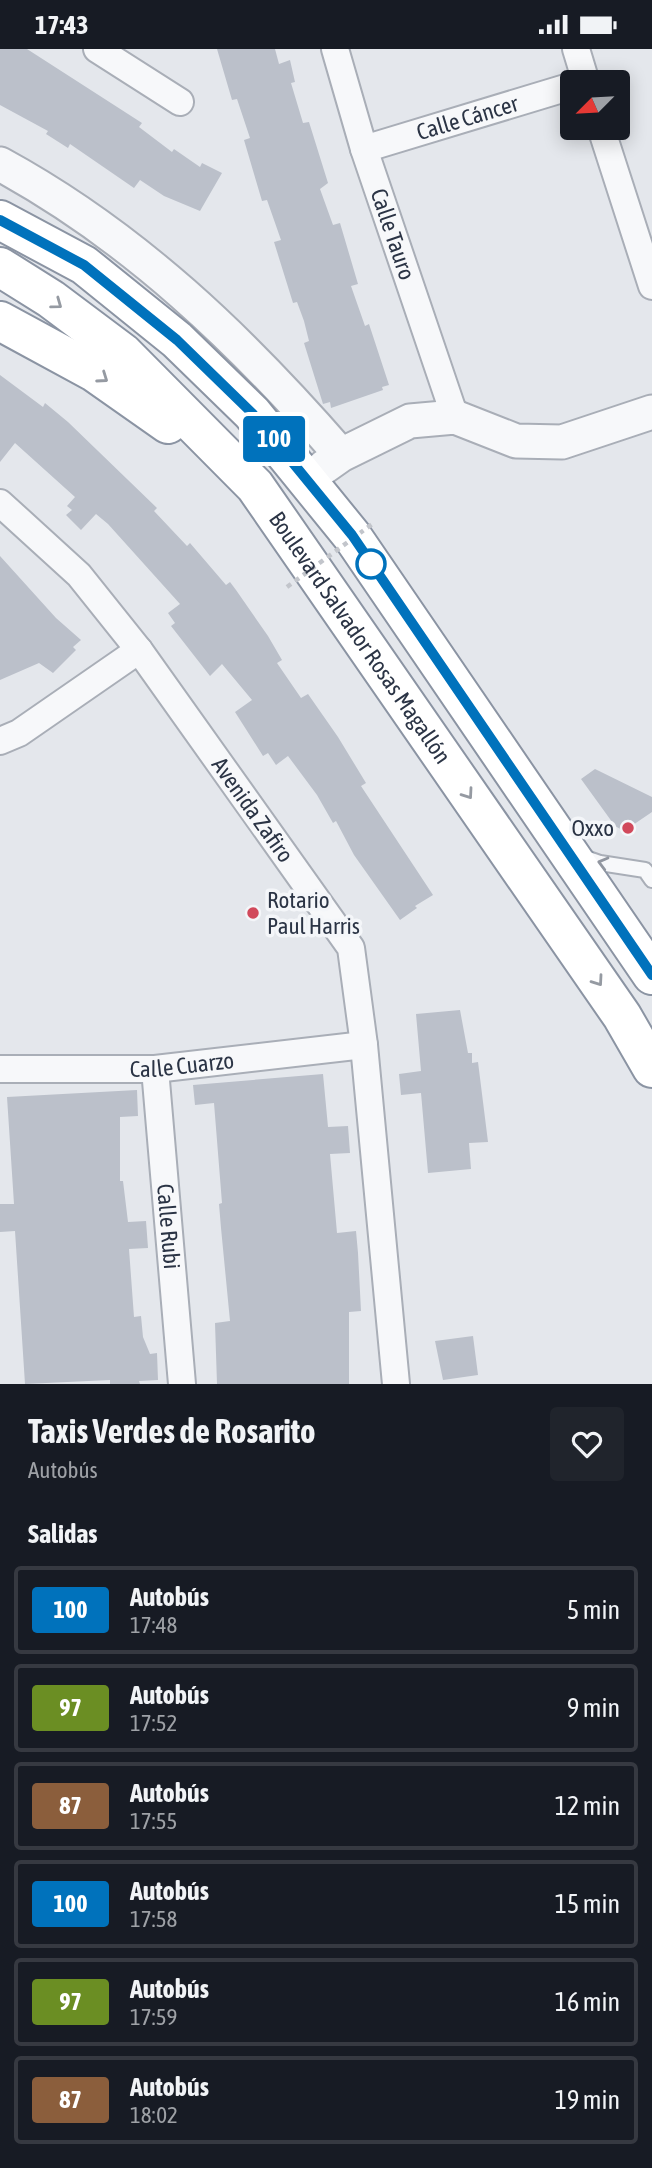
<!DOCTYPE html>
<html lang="es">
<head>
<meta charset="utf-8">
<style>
	body { margin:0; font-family:"Asap Condensed",sans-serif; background:#20242c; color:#f1f3f6; height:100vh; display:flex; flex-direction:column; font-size:26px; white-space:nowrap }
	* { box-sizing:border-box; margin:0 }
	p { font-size:23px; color:#9ea1a6 }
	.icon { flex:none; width:38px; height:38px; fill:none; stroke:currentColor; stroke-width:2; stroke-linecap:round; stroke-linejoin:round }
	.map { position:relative; height:1335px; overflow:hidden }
	.side { display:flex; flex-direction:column; background:#171b24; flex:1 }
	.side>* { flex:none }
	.badge { padding:0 14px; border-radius:5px; font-size:24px; line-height:46px }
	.needle { width:46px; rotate:246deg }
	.controls { position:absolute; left:560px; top:21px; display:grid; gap:14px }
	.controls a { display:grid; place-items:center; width:70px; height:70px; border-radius:7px; background:#171b24; box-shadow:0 4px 18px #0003; font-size:35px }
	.map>.badge { position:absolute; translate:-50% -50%; box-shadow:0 0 0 4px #fff }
	h2 { padding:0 28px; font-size:26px; line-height:63px }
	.round { display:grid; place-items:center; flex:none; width:74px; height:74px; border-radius:7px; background:#20242c }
	.overview { display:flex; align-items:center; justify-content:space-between; height:119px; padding:0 28px }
	h1 { font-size:33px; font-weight:700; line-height:52px }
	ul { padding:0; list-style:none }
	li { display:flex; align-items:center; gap:21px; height:88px; margin:0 14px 10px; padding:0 14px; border:4px solid #363941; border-radius:7px }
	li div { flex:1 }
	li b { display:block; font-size:26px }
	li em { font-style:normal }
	li .badge { min-width:77px; font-weight:700; text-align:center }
	.status { display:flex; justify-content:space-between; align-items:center; height:49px; padding:0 35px; background:#171b24; direction:ltr }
	.status svg { height:19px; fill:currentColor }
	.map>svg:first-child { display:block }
	.building { fill:#bbc0ca }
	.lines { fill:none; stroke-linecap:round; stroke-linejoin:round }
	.service-casing { stroke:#a9aeb7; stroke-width:18 }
	.minor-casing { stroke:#a9aeb7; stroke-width:30 }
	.tertiary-casing { stroke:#a9aeb7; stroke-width:37 }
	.trunk-casing { stroke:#8b94a3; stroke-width:42 }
	.service { stroke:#f7f8fa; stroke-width:14 }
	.minor { stroke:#f7f8fa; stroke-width:26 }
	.tertiary { stroke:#f7f8fa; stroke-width:33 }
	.trunk { stroke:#fff; stroke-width:38 }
	.path-bridge { stroke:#c2c5cb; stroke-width:4.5; stroke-dasharray:5 5; stroke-linecap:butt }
	.oneway { stroke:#959aa2 }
	.oneway2 { stroke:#9196a0 }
	.line-casing { stroke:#fff; stroke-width:16 }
	.line { stroke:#0072bc; stroke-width:10 }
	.stop-dot { fill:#fff; stroke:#0072bc; stroke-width:3.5 }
	.poi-dot { fill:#d1495b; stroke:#f4f6f9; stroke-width:2.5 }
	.labels { text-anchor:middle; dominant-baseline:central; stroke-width:7; stroke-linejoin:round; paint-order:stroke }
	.street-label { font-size:23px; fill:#2b3445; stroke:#f4f6f9 }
	.poi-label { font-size:23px; fill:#2b3445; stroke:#f4f6f9; text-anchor:end }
</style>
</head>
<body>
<div class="status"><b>17:43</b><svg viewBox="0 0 49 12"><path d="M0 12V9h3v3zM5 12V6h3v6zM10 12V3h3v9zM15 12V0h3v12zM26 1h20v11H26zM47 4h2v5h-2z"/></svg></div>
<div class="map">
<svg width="652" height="1335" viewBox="0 0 652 1335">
	<rect width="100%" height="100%" fill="#e4e7ec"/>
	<!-- building -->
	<path class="building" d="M 0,0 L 27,0 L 142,74 L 139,78 L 172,103 L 174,100 L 200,118 L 202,114 L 222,124 L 200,162 L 164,147 L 140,131 L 134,139 L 70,95 L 68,99 L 46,85 L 48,82 L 0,56 Z
		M 217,0 L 275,0 L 279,15 L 290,11 L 295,33 L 291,34 L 303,74 L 309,73 L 328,134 L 320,140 L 333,176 L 340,174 L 358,235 L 351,237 L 365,277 L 369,275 L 389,336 L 382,338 L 383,341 L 331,359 L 330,353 L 323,355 L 304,294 L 309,292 L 304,272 L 297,253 L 293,254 L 274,193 L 281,191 L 267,151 L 262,152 L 244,91 L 250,89 L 237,50 L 232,51 Z
		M 0,326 L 43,358 L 45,354 L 68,373 L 157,459 L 154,462 L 187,497 L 190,494 L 226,536 L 230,533 L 236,541 L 268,587 L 282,611 L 277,614 L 301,649 L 308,645 L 338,688 L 366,734 L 361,737 L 433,846 L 415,857 L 417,859 L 400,871 L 354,806 L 336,772 L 333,774 L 317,746 L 288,707 L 276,716 L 268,704 L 263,707 L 235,663 L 252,651 L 222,615 L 210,627 L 171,577 L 175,574 L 168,564 L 180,555 L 108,475 L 96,465 L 81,481 L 66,466 L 72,461 L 67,457 L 75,448 L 15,394 L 0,413 Z
		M 0,507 L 56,569 L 81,591 L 73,598 L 76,601 L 53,624 L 39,614 L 0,631 Z
		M 595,720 L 652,748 L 652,763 L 624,782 L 615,777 L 581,730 Z
		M 460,961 L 468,1004 L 472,1004 L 472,1014 L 478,1013 L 488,1093 L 469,1094 L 471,1120 L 428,1124 L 421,1044 L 401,1046 L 399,1025 L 421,1022 L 416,965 Z
		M 323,1025 L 328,1078 L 348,1077 L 350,1104 L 330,1105 L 337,1184 L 356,1182 L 358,1204 L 361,1262 L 349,1263 L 349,1335 L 217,1335 L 215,1274 L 230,1272 L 221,1179 L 219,1155 L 222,1154 L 214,1054 L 195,1056 L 193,1036 Z
		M 137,1041 L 138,1067 L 120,1068 L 120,1132 L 123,1132 L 128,1173 L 146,1172 L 148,1199 L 129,1200 L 134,1268 L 141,1267 L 143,1288 L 150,1305 L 157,1304 L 158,1331 L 139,1332 L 140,1335 L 110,1335 L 110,1331 L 25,1335 L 15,1182 L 0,1183 L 0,1155 L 14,1155 L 7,1048 Z
		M 473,1287 L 478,1326 L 443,1331 L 435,1292 Z"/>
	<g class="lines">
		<defs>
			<path id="service" d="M 583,808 L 600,814 L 645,821 L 652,831"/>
			<g id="minor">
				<path d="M 97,0 L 180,53"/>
				<path id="s1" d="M 335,0 L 364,100 L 455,368"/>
				<path d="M 576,0 L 586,33"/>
				<path d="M 601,79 L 652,237"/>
				<path id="s2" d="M 364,100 L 572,37"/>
				<path id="s3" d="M 0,454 L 79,526 L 139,601 L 351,899 L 364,996 L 396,1335"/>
				<path d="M 0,692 L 19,684 L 139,601"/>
				<path id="s4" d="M 0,1020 L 155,1020 L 364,996"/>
				<path id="s5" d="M 155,1020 L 182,1335"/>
			</g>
			<path id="tertiary" d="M 0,115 C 134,188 241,291 341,406
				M 324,418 L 341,406 L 410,372 L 455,368 L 516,392 L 562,393 L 652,363"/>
			<g id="trunk">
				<path d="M 0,171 L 84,216 L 177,291 L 252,364 L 352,487 L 652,926"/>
				<path id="s6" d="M 0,218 L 51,250 L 123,304 L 255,437 L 622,967 L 652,1019"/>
				<path d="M 0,272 L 94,323 L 168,375"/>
			</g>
		</defs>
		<!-- service casing -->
		<use href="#service" class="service-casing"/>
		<!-- minor casing -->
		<use href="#minor" class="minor-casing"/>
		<!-- tertiary casing -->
		<use href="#tertiary" class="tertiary-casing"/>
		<!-- trunk casing -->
		<use href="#trunk" class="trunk-casing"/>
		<!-- service -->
		<use href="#service" class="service"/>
		<!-- minor -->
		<use href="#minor" class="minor"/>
		<!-- tertiary -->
		<use href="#tertiary" class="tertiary"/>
		<!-- trunk -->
		<use href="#trunk" class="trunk"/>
		<!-- path-bridge -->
		<path class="path-bridge" d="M 287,538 L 375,473"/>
	</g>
	<!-- one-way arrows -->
	<defs><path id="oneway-chevron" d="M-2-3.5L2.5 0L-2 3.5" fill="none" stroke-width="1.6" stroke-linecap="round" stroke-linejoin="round" transform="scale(1.75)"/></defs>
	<g class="oneway">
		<use href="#oneway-chevron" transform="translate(57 255) rotate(36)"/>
		<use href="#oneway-chevron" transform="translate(103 329) rotate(35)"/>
		<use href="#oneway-chevron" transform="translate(468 745) rotate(55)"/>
		<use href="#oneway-chevron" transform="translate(598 932) rotate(55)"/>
	</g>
	<use class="oneway2" href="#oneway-chevron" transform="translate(603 814) rotate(-165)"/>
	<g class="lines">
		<defs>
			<path id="line" d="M 0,171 L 84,216 L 177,291 L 252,364 L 352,486 L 652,926"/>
		</defs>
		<!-- line casing -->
		<use href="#line" class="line-casing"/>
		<!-- line -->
		<use href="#line" class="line"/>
	</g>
	<!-- markers -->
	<circle class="stop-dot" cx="371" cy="515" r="14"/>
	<g class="poi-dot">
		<circle cx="628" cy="779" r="7"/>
		<circle cx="253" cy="864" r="7"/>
	</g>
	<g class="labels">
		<!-- street labels -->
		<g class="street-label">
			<text stroke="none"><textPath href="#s2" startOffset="108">Calle Cáncer</textPath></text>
			<text stroke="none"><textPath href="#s1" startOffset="194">Calle Tauro</textPath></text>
			<text stroke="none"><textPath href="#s6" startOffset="522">Boulevard Salvador Rosas Magallón</textPath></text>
			<text stroke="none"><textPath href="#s3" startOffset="399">Avenida Zafiro</textPath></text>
			<text stroke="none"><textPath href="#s4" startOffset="182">Calle Cuarzo</textPath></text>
			<text stroke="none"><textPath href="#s5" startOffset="158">Calle Rubi</textPath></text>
		</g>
		<!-- poi labels -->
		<g class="poi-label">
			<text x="614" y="779">Oxxo</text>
			<text x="267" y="851" text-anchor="start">Rotario<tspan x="267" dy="26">Paul Harris</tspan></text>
		</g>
	</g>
</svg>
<div class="controls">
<a><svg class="needle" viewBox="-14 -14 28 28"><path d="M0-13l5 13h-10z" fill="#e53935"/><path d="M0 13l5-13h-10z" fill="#9ea1a6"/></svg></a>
</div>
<b class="badge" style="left:274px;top:390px;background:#0072bc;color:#fff">100</b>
</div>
<section class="side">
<div class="overview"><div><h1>Taxis Verdes de Rosarito</h1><p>Autobús</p></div><a class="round"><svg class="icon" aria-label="heart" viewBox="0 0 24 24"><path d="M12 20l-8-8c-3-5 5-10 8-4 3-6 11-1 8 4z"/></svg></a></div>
<h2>Salidas</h2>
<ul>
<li><span class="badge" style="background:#0072bc;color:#fff">100</span><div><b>Autobús</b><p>17:48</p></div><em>5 min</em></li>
<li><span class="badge" style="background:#6b8e23;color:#fff">97</span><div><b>Autobús</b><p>17:52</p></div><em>9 min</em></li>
<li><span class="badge" style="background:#8b5e3c;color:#fff">87</span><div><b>Autobús</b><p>17:55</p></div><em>12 min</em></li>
<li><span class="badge" style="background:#0072bc;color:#fff">100</span><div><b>Autobús</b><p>17:58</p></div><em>15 min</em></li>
<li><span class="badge" style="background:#6b8e23;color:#fff">97</span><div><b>Autobús</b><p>17:59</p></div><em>16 min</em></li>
<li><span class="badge" style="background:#8b5e3c;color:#fff">87</span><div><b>Autobús</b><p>18:02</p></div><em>19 min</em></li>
</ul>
</section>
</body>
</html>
